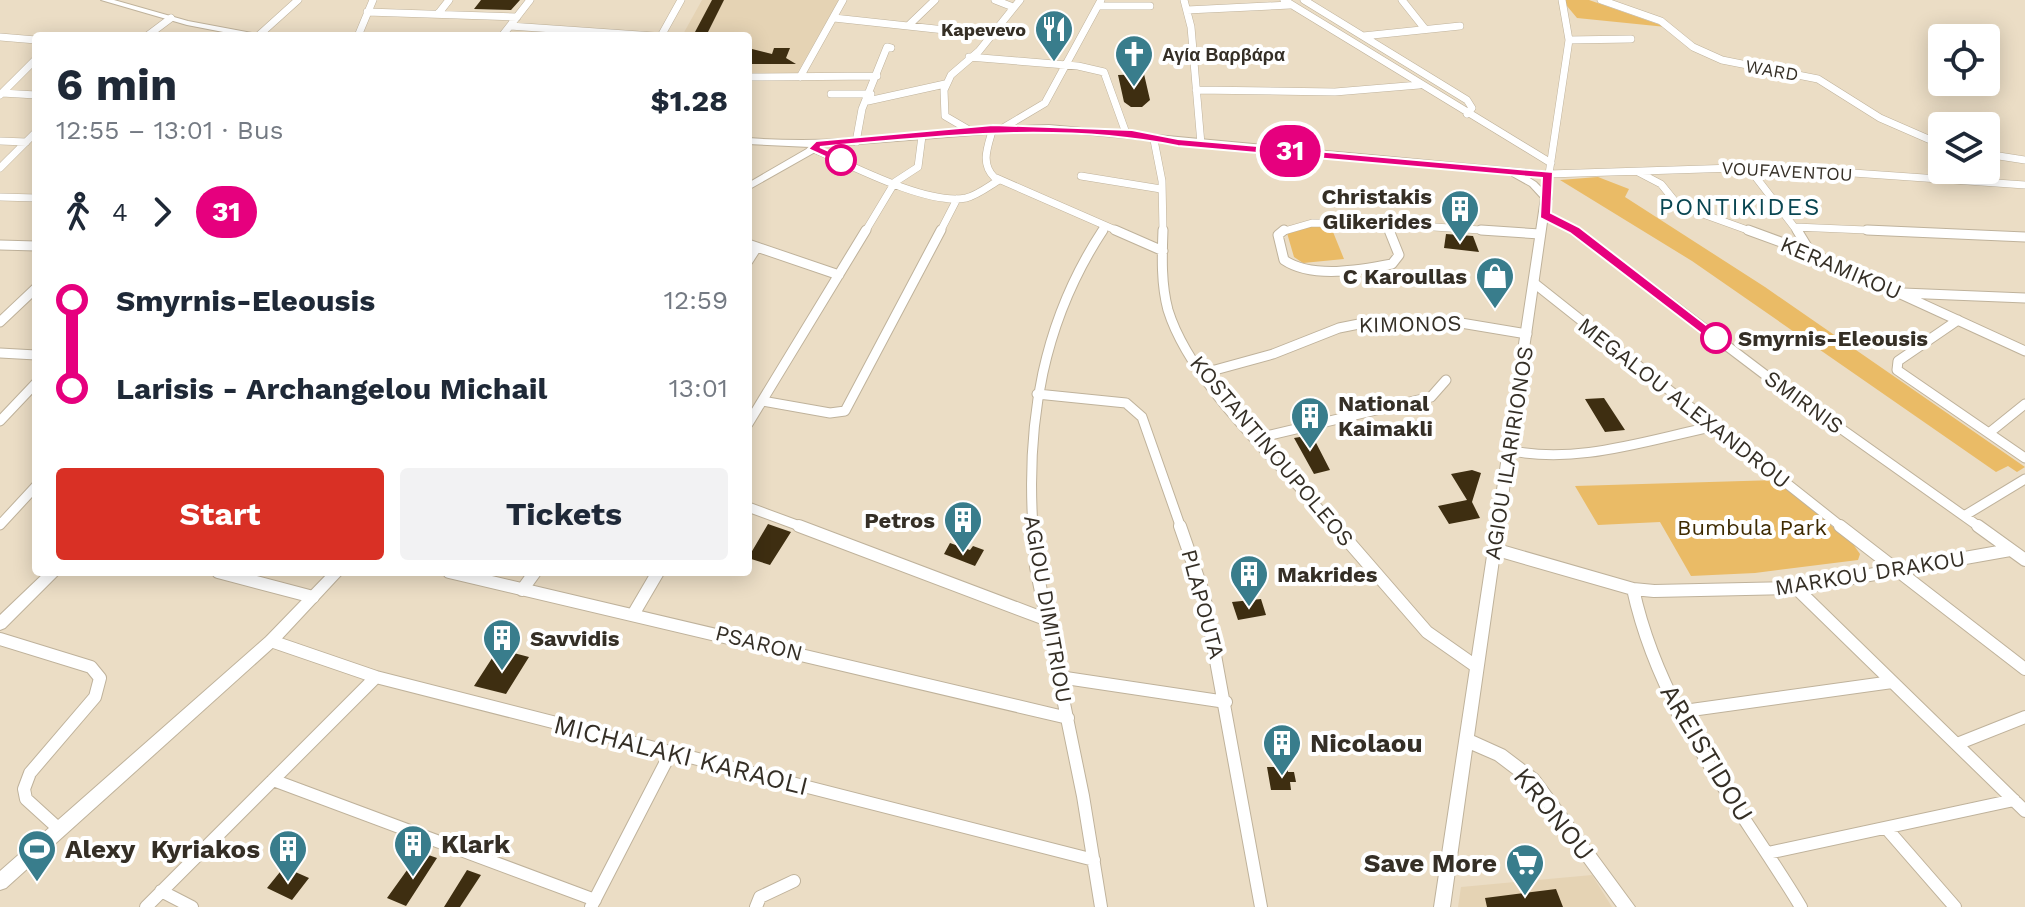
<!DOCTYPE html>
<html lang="en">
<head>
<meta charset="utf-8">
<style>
	body { margin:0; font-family:"Work Sans",sans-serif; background:#f2f2f3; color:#1f2937; height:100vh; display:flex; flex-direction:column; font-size:30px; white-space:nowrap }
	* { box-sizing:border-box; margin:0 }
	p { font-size:26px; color:#747a83 }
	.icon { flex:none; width:44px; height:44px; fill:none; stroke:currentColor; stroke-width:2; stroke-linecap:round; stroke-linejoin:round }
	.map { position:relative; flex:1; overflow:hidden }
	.side { position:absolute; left:32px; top:32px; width:720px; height:544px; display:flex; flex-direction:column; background:#fff; border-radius:8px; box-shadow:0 4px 20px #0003 }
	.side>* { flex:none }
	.badge { padding:0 16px; border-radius:26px; font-size:28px; line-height:52px }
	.buttons { position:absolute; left:1928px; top:24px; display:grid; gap:16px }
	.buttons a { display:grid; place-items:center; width:72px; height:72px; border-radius:8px; background:#fff; box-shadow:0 4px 20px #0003; font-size:40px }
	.map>.badge { position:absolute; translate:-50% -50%; box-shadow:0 0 0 4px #fff }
	.legs { display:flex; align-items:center; gap:12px; height:88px; padding:0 24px; font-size:26px }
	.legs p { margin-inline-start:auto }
	.head { display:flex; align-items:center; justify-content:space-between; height:136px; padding:0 24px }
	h1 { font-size:44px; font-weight:700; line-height:60px }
	.cta { display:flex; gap:16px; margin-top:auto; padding:16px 24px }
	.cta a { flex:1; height:92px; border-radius:8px; background:#d93025; color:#fff; font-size:32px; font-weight:700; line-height:92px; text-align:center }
	.cta a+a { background:#f2f2f3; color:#1f2937 }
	ul { padding:0 24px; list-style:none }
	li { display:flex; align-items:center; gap:28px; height:88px; font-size:30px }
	li i { display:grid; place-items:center; width:12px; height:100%; margin:0 10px; background:currentColor }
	li i::after { content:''; width:20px; height:20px; margin:-10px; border:6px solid; border-radius:50%; background:#fff }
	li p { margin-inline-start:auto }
	li:first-child i { background:linear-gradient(#0000 50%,currentColor 0) }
	li:last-child i { background:linear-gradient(currentColor 50%,#0000 0) }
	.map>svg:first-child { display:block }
	.built { fill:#e5d3b4 }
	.green { fill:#eabb66 }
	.building { fill:#3e2e11 }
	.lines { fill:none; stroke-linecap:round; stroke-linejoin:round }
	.minor-far2-casing { stroke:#bfb29b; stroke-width:8 }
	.minor-far1-casing { stroke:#bfb29b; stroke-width:11 }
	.minor-casing { stroke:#bfb29b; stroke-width:14 }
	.tertiary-casing { stroke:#bfb29b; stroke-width:2 }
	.minor-far2 { stroke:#fff; stroke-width:7 }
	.minor-far1 { stroke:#fff; stroke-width:9 }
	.minor { stroke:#fff; stroke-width:12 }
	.tertiary { fill:#fff; fill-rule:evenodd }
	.line-1 { fill:#e6007e; stroke:#fff; stroke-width:2 }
	.stop-1-dot { fill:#fff; stroke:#e6007e; stroke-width:4 }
	.labels { text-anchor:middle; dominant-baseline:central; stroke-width:8; stroke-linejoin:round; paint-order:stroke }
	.far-poi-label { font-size:18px; font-weight:bold; fill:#352f26; stroke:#fff; text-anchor:end }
	.far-street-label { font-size:18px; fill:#352f26; stroke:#fff }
	.poi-label { font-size:22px; font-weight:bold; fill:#352f26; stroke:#fff; text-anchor:end }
	.street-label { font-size:22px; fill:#352f26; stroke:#fff }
	.stop-label { font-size:22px; font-weight:bold; fill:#352f26; stroke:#fff; text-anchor:start }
	.park-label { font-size:22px; fill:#3e2a01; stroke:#fff }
	.neighbourhood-label { font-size:24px; letter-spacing:2px; fill:#094652; stroke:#fff }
	.near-poi-label { font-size:26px; font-weight:bold; fill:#352f26; stroke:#fff; text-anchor:start }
	.near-street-label { font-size:26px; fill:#352f26; stroke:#fff }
</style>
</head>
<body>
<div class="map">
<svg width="2025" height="907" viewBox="0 0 2025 907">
	<rect width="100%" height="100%" fill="#ebddc5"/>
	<!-- built -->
	<path class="built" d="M 702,0 L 839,0 L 796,75 L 748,74 L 748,36 L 682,36 Z
		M 1592,875 L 1612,907 L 1458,907 L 1461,887 Z"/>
	<!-- green -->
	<path class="green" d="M 1562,0 L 1589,0 L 1666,27 L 1577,18 Z
		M 1598,177 L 1629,189 L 1625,197 L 1765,287 L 2025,467 L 2017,472 L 2008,466 L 1996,472 L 1692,261 L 1560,180 Z
		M 1293,227 L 1331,227 L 1344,259 L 1303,263 L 1294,257 L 1287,233 Z
		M 1777,480 L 1853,544 L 1860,554 L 1858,560 L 1755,573 L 1691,576 L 1660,522 L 1598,525 L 1575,486 Z"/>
	<!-- building -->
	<path class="building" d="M 481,0 L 520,0 L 511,10 L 474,9 Z
		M 712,0 L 724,0 L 708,32 L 695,32 Z
		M 748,48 L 772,54 L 774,48 L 790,48 L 786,58 L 796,64 L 748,64 Z
		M 1144,74 L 1150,100 L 1142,107 L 1131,107 L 1124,102 L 1118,75 Z
		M 1446,234 L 1473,236 L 1479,252 L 1444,248 Z
		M 1604,398 L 1625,430 L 1605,432 L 1585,399 Z
		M 1312,435 L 1330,470 L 1314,474 L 1294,438 Z
		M 1472,470 L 1481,473 L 1472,502 L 1480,518 L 1449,524 L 1438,506 L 1467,500 L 1451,474 Z
		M 768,524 L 791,532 L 770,565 L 748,558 Z
		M 950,543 L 970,550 L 973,546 L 984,550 L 975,566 L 944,554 Z
		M 1261,599 L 1266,615 L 1238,620 L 1232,602 Z
		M 498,649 L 529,657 L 506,694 L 474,686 Z
		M 1276,762 L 1286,762 L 1288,772 L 1294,772 L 1296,782 L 1290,782 L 1291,790 L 1271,790 L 1267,767 L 1277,767 Z
		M 420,852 L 437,858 L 406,906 L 387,898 Z
		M 284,867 L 309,878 L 292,900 L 267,888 Z
		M 467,870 L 481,875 L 460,907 L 444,907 Z
		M 1556,889 L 1563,907 L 1487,907 L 1485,898 Z"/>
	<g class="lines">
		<defs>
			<path id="minor-far2" d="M 995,0 L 1013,7
				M 1184,0 L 1191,27 L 1201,144
				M 1284,0 L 1551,163
				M 1304,0 L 1467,100 L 1472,108 L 1467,114
				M 1402,0 L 1425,29
				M 1562,0 L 1569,40 L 1549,174 L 1766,167 L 2025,185
				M 1601,0 L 1661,21 L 1693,47 L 1722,60 L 1818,79 L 1880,118 L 1942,145
				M 1098,6 L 1150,6
				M 1187,10 L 1290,5
				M 367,12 L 517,17
				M 438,14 L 449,0
				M 834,18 L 991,35
				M 910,24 L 935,0
				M 510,26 L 654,36
				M 147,36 L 171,18
				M 258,36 L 298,0
				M 358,36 L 373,0
				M 502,36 L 530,0
				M 661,36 L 681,0
				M 1363,36 L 1460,26
				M 0,37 L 36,40
				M 1569,40 L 1631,39
				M 969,57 L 1078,66 L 1104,72 L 1126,133
				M 748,77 L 877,76
				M 800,77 L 843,0
				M 1196,90 L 1335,92 L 1419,85
				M 2,93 L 36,95
				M 831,94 L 871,94
				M 0,95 L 36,59
				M 868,101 L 945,84
				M 993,128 C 988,146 980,163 994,177 L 1120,232
				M 1003,128 L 1045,103 L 1101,0
				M 969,130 L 945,116 L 944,90 L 951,75 L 979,51 L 1020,0
				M 1154,140 L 1162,181 L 1163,232
				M 0,141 L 26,142
				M 856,142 L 862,109 L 887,47 L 891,48
				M 814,149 C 850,165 928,206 966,198 C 978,195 989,186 999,180
				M 1986,154 L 2025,160
				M 1748,167 L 1798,232
				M 0,168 L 36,132
				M 1638,172 L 1661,184 L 1678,205 L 1753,232
				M 1081,176 L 1161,189
				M 0,197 L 36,198
				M 1544,215 L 1577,232
				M 1387,224 L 1512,232
				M 1387,224 L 1390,232
				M 1795,227 L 1913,232
				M 865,232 L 895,182 L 918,167 L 922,136
				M 940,232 L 957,199
				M 1101,232 L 1104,228
				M 1281,232 L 1312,223 L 1387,224"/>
			<path id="minor-far1" d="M 1115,230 L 1163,251
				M 1163,230 C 1162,256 1161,284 1168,310 C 1191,385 1285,468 1336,528
				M 1284,230 L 1278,235 L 1284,260 C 1312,279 1361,270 1392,264 L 1399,255 L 1389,230
				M 1481,230 L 1540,234
				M 1574,230 L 1768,377 L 1981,528
				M 1748,230 L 1811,253 L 2025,351
				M 1797,230 L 1811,253
				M 1867,230 L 2025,237
				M 748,244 L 839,275
				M 0,245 L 36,246
				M 748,261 L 757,247
				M 1534,283 L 1843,528
				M 1903,293 L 2025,298
				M 1958,320 L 1898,361 L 1897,370 L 2025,458
				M 0,322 L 36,288
				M 0,353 L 36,355
				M 1204,373 L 1273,354 L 1339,328 L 1369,322 L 1455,322 L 1527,334
				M 1037,394 L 1126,403 L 1142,417 L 1181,528
				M 762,401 L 830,413 L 845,411 L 941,230
				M 0,421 L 36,383
				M 748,424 L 866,230
				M 1989,433 L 2025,404
				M 1258,438 L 1431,397 L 1446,380
				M 1508,450 C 1575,465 1644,441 1711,427
				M 748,507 L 805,528
				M 1964,516 L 2025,479
				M 0,525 L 36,486
				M 1033,528 C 1026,421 1043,321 1103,230"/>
			<path id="minor" d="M 799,526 L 1045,619
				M 1033,526 L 1036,567 L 1083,796 L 1101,907
				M 1180,526 L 1204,595 L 1261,907
				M 1335,526 L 1427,632 L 1477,667
				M 1840,526 L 2025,669
				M 1978,526 L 2025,560
				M 1494,549 L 1633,589 L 1654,591 L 1796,588 L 2010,550
				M 218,572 L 313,597
				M 449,572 L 1068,718
				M 1796,588 L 2025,811
				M 1633,589 C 1660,713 1737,801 1801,907
				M 522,590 L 535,572
				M 634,613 L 658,572
				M 0,639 L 91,667 L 100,678 L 95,697 L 30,773 L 24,789 L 26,799 L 59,829
				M 271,641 L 376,677 L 1094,860
				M 1059,677 L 1226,702
				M 1677,712 L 1892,682
				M 1957,744 L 2025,717
				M 273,780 L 595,900
				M 1887,829 L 1955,907
				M 1768,853 L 2014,800
				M 161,891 L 192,907
				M 146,907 L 376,677
				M 591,907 L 671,752
				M 756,907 L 760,897 L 794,881"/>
			<path id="tertiary" d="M 101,0 L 114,0 L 188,21 L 257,34 L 261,36 L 244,36 L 187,25 Z
				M 1049,125 L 1552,172 L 1552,199 L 1550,201 L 1474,736 L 1505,750 L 1538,775 L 1635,907 L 1617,907 L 1528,785 L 1495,760 L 1472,750 L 1450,907 L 1434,907 L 1541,198 L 1530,186 L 1512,176 L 1511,173 L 1049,131 L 1011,132 L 819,147 L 817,151 L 748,190 L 748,183 L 810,147 L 748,144 L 748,138 C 849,146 948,128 1049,125 ZM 1523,174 L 1544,176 L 1542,188 L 1536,182 Z
				M 45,572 L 61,572 L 5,628 L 0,630 L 0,615 Z
				M 329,572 L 344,572 L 276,645 L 6,888 L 0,890 L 0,871 L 266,637 Z"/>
		</defs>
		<!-- minor-far2 casing -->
		<use href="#minor-far2" class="minor-far2-casing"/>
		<!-- minor-far1 casing -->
		<use href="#minor-far1" class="minor-far1-casing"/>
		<!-- minor casing -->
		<use href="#minor" class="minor-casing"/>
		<!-- tertiary casing -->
		<use href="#tertiary" class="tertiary-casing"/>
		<!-- minor-far2 -->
		<use href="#minor-far2" class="minor-far2"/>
		<!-- minor-far1 -->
		<use href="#minor-far1" class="minor-far1"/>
		<!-- minor -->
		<use href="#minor" class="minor"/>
		<!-- tertiary -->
		<use href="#tertiary" class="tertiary"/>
	</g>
	<!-- line-1 -->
	<path class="line-1" d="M 993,125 L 1132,130 L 1178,139 L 1553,172 L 1551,213 L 1579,227 L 1723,338 L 1711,341 L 1570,233 L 1540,218 L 1542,178 L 1178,146 C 1059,122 941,136 820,147 L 845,158 L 847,160 L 841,164 L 808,149 L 816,141 Z"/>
	<!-- icons -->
	<defs>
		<symbol id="restaurant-pin" viewBox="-11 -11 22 30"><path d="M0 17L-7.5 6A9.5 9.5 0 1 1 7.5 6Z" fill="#397d8c" stroke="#fff"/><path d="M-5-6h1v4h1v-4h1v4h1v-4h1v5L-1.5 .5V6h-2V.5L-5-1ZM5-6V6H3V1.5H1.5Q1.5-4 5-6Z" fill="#fff"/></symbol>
		<symbol id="church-pin" viewBox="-11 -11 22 30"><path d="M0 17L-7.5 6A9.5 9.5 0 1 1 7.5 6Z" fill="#397d8c" stroke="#fff"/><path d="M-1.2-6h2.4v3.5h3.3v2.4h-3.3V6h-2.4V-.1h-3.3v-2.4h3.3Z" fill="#fff"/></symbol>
		<symbol id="building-pin" viewBox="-11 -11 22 30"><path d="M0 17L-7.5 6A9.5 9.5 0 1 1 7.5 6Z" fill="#397d8c" stroke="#fff"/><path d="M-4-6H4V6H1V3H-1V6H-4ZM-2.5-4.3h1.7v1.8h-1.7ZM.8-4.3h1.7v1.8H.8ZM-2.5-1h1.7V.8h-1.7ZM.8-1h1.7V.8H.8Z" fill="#fff"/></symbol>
		<symbol id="shop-pin" viewBox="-11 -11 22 30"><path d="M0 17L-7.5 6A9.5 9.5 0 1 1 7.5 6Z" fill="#397d8c" stroke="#fff"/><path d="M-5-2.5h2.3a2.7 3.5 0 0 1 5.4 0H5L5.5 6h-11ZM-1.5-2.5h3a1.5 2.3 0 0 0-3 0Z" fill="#fff"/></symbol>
		<symbol id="stadium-pin" viewBox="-11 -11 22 30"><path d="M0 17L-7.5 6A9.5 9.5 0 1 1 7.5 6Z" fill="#397d8c" stroke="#fff"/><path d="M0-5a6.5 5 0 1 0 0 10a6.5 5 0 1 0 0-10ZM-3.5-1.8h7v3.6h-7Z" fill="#fff"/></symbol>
		<symbol id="supermarket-pin" viewBox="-11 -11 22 30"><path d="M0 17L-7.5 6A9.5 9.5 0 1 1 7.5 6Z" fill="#397d8c" stroke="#fff"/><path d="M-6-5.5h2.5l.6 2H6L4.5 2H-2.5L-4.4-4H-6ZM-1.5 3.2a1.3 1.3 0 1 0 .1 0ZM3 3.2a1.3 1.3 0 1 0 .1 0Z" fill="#fff"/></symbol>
	</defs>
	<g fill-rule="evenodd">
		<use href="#restaurant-pin" x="1032" y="7" width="44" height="60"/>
		<use href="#church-pin" x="1112" y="32" width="44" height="60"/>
		<use href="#building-pin" x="1438" y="187" width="44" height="60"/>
		<use href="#shop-pin" x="1473" y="254" width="44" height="60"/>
		<use href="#building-pin" x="1288" y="394" width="44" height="60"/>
		<use href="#building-pin" x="941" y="498" width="44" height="60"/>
		<use href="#building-pin" x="1227" y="552" width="44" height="60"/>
		<use href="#building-pin" x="480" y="616" width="44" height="60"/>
		<use href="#building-pin" x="1260" y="721" width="44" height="60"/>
		<use href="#building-pin" x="391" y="822" width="44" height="60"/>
		<use href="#stadium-pin" x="15" y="827" width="44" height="60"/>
		<use href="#building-pin" x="266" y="827" width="44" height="60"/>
		<use href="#supermarket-pin" x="1503" y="841" width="44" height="60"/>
	</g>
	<!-- markers -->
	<g class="stop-1-dot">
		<circle cx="841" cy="160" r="14"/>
		<circle cx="1716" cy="338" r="14"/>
	</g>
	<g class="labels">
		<!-- far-poi labels -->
		<g class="far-poi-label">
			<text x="1026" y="29">Kapevevo</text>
			<text x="1162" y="54" text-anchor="start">Αγία Βαρβάρα</text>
		</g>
		<!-- far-street labels -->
		<g class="far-street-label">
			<text transform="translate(1772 70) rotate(10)">WARD</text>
			<text transform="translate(1787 171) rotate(3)">VOUFAVENTOU</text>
		</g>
		<!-- poi labels -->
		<g class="poi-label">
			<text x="1432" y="196">Christakis<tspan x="1432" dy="25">Glikerides</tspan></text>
			<text x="1467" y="276">C Karoullas</text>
			<text x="1338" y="403" text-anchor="start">National<tspan x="1338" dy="25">Kaimakli</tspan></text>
			<text x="935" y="520">Petros</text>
			<text x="1277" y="574" text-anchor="start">Makrides</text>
			<text x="530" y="638" text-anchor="start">Savvidis</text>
		</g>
		<!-- street labels -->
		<g class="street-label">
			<text transform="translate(1841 268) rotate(23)">KERAMIKOU</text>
			<text transform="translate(1410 324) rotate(-1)">KIMONOS</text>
			<text transform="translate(1804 402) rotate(36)">SMIRNIS</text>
			<text transform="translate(1684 403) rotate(38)">MEGALOU ALEXANDROU</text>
			<text transform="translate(1272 451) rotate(50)">KOSTANTINOUPOLEOS</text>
			<text transform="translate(1509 453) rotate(-81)">AGIOU ILARIRIONOS</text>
			<text transform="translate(1870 573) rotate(-9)">MARKOU DRAKOU</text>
			<text transform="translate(1203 604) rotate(75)">PLAPOUTA</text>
			<text transform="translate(1048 609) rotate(80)">AGIOU DIMITRIOU</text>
			<text transform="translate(759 643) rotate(14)">PSARON</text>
		</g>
		<!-- stop labels -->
		<g class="stop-label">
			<text x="1738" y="338">Smyrnis-Eleousis</text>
		</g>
		<!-- park labels -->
		<g class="park-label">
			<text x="1752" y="527">Bumbula Park</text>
		</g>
		<!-- neighbourhood labels -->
		<g class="neighbourhood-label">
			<text x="1740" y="207">PONTIKIDES</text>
		</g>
		<!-- near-poi labels -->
		<g class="near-poi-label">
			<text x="1310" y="743">Nicolaou</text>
			<text x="441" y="844">Klark</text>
			<text x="65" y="849">Alexy</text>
			<text x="260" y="849" text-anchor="end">Kyriakos</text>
			<text x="1497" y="863" text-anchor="end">Save More</text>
		</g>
		<!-- near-street labels -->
		<g class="near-street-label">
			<text transform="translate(1707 753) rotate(59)">AREISTIDOU</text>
			<text transform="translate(681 755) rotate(14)">MICHALAKI KARAOLI</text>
			<text transform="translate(1554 814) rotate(51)">KRONOU</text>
		</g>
	</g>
</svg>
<div class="buttons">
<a><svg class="icon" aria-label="locate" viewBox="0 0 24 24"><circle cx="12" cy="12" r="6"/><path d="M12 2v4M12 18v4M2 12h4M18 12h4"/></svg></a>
<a><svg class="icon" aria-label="layers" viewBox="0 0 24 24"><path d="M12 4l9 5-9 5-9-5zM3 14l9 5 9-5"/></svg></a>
</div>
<b class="badge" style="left:1290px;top:151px;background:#e6007e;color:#fff">31</b>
<section class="side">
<div class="head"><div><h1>6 min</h1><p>12:55 – 13:01 · Bus</p></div><b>$1.28</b></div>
<div class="legs"><svg class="icon" aria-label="walk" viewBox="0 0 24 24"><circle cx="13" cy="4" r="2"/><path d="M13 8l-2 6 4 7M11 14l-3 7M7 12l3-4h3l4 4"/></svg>4<svg class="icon" aria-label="forward" viewBox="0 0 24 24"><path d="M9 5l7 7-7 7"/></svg><b class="badge" style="background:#e6007e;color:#fff">31</b></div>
<ul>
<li><i style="color:#e6007e"></i><b>Smyrnis-Eleousis</b><p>12:59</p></li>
<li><i style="color:#e6007e"></i><b>Larisis - Archangelou Michail</b><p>13:01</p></li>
</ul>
<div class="cta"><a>Start</a><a>Tickets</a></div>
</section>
</div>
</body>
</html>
